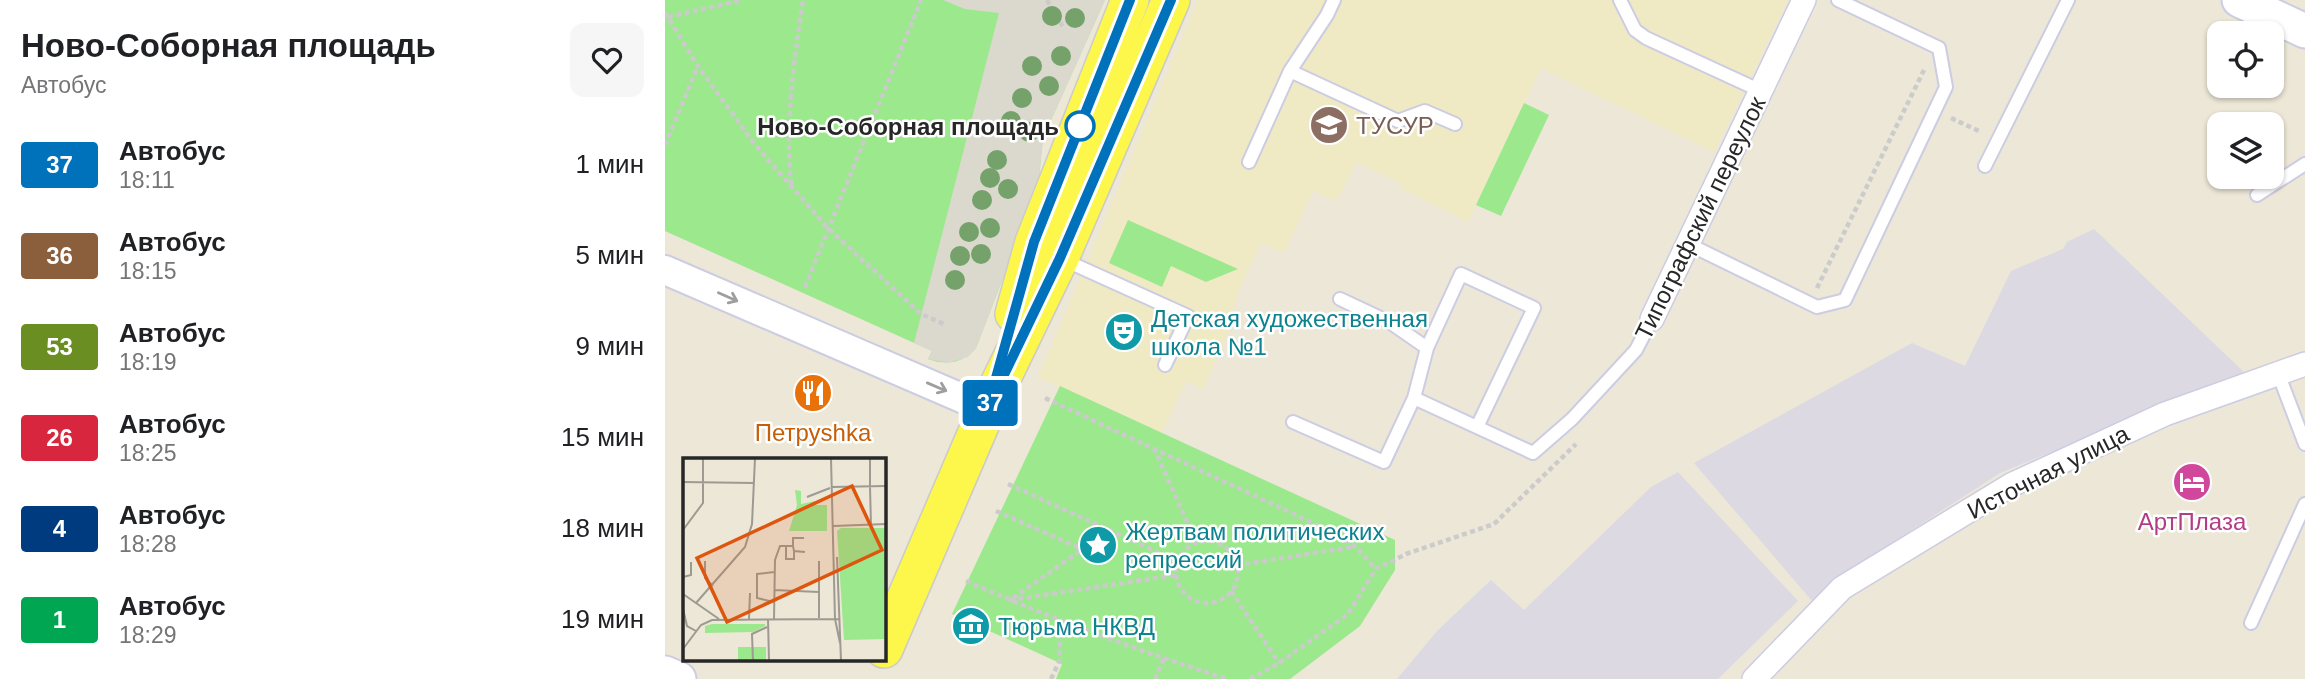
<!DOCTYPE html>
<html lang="ru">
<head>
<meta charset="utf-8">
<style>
	body { margin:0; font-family:Arial,sans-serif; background:#f6f6f6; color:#202124; height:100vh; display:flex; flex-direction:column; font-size:26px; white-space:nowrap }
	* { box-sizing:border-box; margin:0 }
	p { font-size:23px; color:#757577 }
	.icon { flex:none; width:38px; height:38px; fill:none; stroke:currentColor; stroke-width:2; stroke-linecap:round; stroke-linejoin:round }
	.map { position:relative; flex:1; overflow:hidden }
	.side { display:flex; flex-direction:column; background:#fff; width:665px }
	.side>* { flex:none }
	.badge { padding:0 14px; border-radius:5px; font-size:24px; line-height:46px }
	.tools { position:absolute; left:1542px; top:21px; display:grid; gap:14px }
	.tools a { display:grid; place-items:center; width:77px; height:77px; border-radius:14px; background:#fff; box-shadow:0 2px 5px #0004; font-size:35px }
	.map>.badge { position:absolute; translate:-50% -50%; box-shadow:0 0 0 4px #fff }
	.round { display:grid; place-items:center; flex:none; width:74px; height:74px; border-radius:14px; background:#f6f6f6 }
	.overview { display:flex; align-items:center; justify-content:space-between; height:119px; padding:0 21px }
	h1 { font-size:33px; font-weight:800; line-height:52px }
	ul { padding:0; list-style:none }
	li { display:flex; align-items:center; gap:21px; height:91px; padding:0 21px }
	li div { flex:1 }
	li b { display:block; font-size:26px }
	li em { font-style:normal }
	li .badge { min-width:77px; font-weight:700; text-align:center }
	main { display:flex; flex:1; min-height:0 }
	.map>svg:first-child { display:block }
	.industrial { fill:#ddd9e3 }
	.education { fill:#f0eac4 }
	.green { fill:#9be88d }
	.plaza { fill:#dbd9ce }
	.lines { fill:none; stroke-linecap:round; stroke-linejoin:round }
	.service-casing { stroke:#cccce2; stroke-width:16 }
	.minor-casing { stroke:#cccce2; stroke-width:26 }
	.tertiary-casing { stroke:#cccce2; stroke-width:32 }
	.secondary-casing { stroke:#cccce2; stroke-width:37 }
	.primary-casing { stroke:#cbcbcb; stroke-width:40 }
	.path { stroke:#cbcbcb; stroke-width:4.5; stroke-dasharray:5 3.5; stroke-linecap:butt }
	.service { stroke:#fff; stroke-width:12 }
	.minor { stroke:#fff; stroke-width:23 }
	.tertiary { stroke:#fff; stroke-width:28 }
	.secondary { stroke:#fff; stroke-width:33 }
	.primary { stroke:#fdf64b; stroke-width:37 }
	.tree { fill:#75a26b }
	.oneway { stroke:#9e9e9e }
	.line-casing { stroke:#fff; stroke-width:16 }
	.line { stroke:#0072bc; stroke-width:10 }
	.stop-dot { fill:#fff; stroke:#0072bc; stroke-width:3.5 }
	.labels { text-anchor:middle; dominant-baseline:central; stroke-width:5; stroke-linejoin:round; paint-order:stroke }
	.education-label { font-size:24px; fill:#785e54; stroke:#fff; text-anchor:start }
	.stop-label { font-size:24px; font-weight:bold; fill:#272727; stroke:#fff; text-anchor:end }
	.street-label { font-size:24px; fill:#272727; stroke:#fff }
	.culture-label { font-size:24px; fill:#0d838f; stroke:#fff; text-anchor:start }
	.food-label { font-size:24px; fill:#c56008; stroke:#fff }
	.hotel-label { font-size:24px; fill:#b23c85; stroke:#fff }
	.inset-road { fill:none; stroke:#9d9a91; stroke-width:2 }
	.view { fill:#de560d; fill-opacity:0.15; stroke:#de560d; stroke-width:3.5 }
	.inset-edge { fill:none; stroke:#272727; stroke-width:3.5 }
</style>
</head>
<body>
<main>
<section class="side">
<div class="overview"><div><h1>Ново-Соборная площадь</h1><p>Автобус</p></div><a class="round"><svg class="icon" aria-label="heart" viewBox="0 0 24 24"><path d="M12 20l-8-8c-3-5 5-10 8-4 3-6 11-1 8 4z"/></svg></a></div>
<ul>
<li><span class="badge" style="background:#0072bc;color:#fff">37</span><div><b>Автобус</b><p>18:11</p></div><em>1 мин</em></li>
<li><span class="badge" style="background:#8b5e3c;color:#fff">36</span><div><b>Автобус</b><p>18:15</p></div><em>5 мин</em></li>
<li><span class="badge" style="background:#6b8e23;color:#fff">53</span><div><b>Автобус</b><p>18:19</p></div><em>9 мин</em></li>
<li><span class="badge" style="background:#d7263d;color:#fff">26</span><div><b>Автобус</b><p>18:25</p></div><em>15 мин</em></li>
<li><span class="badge" style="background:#003b80;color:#fff">4</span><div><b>Автобус</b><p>18:28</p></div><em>18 мин</em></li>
<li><span class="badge" style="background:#00a651;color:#fff">1</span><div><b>Автобус</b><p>18:29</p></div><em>19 мин</em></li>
</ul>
</section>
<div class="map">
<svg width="1640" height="679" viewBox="0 0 1640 679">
	<rect width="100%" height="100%" fill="#ece7d7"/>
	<!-- industrial -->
	<path class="industrial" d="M 1429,229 L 1580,373 L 1335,473 L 1171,579 L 1147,601 L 1029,463 L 1247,343 L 1300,366 L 1346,271 L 1398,249 L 1402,242 Z
		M 1013,472 L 1133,601 L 1053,679 L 732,679 L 772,631 L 826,580 L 859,610 L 986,487 Z"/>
	<!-- education -->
	<path class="education" d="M 533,0 L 1123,0 L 1049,152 L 876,68 L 803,222 L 735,188 L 737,184 L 692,162 L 671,201 L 648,191 L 619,253 L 596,243 L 572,295 L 563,333 L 538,389 L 521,381 L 497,433 L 373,377 Z"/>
	<!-- green -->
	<path class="green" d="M 0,0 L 440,0 L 378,138 L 373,188 L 311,348 C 298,363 282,366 263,359 L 267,351 L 0,231 Z
		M 859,103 L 884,115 L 836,216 L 811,205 Z
		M 463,220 L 573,269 L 541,282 L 506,266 L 497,287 L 444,263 Z
		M 395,386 L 730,540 L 730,570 L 695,626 L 625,679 L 391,679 L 397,664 L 287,614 Z"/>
	<!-- plaza -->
	<path class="plaza" d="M 278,0 L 440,0 L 378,138 L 373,188 L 311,348 L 303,357 L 283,363 L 263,359 L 267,351 L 249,343 L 334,13 L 300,9 Z"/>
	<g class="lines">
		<defs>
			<path id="service" d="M 955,0 L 970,30 L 981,38 L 1096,91
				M 625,71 L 733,121 L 760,111 L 790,124
				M 584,162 L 625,71 L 662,15 L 669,0
				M 1320,166 L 1403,0
				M 1592,195 L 1640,164
				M 1023,244 L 1152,307 L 1180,300 L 1281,87 L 1274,48 L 1173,0
				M 397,259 L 523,316 L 500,365
				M 762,348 L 796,274 L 869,308 L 812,427
				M 1613,373 L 1640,444
				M 749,398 L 868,453 L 907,419 L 971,350 L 987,319
				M 628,422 L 719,462 L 749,398 L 762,348 L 726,323 L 675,299
				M 1586,623 L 1640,504"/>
			<path id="minor" d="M 987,319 L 1139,0
				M 1089,679 L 1177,588 L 1346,485 L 1500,414 L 1640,364"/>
			<path id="tertiary" d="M 0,270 L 322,409"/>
			<path id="secondary" d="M 1574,0 L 1640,31
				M 0,673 L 14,679"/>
			<path id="primary" d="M 349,314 L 369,242 L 465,0
				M 219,649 L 322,409 L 395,258 L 506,0"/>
		</defs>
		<!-- service casing -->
		<use href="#service" class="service-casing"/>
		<!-- minor casing -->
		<use href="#minor" class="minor-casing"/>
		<!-- tertiary casing -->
		<use href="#tertiary" class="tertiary-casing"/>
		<!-- secondary casing -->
		<use href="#secondary" class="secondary-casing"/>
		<!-- primary casing -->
		<use href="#primary" class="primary-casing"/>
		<!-- path -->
		<path class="path" d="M 382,0 L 398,27
			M 0,13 L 33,66 L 91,146 L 163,228 L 256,314 L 281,325
			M 3,17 L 77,0
			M 1286,118 L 1316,132
			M 0,145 L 33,66
			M 126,184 C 120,122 129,61 138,0
			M 140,287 L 256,0
			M 1152,288 L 1259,70
			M 380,398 L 646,522 L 691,547 L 711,569
			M 489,448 L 531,542
			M 343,484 L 512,561
			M 331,511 L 417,549
			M511 572a31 31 0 1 1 62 0a31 31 0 1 1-62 0Z
			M 572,565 L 689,547
			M 301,581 C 386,618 473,651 563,679
			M 566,591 L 614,663
			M 348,598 L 418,549 L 430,523
			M 345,600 L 511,575
			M 386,679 L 394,662 L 396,621
			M 490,679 L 499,659
			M 585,679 L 614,663 L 683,614 L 711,569 L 741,554 L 829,524 L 911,444"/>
		<!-- service -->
		<use href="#service" class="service"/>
		<!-- minor -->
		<use href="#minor" class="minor"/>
		<!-- tertiary -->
		<use href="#tertiary" class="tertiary"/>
		<!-- secondary -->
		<use href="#secondary" class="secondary"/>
		<!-- primary -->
		<use href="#primary" class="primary"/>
	</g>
	<!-- trees -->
	<g class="tree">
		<circle cx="387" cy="16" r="10"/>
		<circle cx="410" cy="18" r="10"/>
		<circle cx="396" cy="56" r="10"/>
		<circle cx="367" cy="66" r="10"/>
		<circle cx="384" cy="86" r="10"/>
		<circle cx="357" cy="98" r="10"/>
		<circle cx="346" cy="121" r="10"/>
		<circle cx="364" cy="132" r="10"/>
		<circle cx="332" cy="160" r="10"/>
		<circle cx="325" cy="178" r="10"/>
		<circle cx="343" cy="189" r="10"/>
		<circle cx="317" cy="200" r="10"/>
		<circle cx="325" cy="228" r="10"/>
		<circle cx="304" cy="232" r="10"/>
		<circle cx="316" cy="254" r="10"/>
		<circle cx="295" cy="256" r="10"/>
		<circle cx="290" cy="280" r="10"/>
	</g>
	<!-- one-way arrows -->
	<defs><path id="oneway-shaft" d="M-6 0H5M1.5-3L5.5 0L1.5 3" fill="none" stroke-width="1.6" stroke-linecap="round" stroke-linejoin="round" transform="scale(1.75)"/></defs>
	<g class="oneway">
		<use href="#oneway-shaft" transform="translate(63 297) rotate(24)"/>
		<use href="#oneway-shaft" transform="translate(272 387) rotate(23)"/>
	</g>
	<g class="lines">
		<defs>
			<path id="line" d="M 465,0 L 369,242 L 322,410 L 395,258 L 506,0"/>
		</defs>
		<!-- line casing -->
		<use href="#line" class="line-casing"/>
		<!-- line -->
		<use href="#line" class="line"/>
	</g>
	<!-- icons -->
	<defs>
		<symbol id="university-disc" viewBox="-11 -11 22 22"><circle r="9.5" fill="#8d6e63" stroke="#fff"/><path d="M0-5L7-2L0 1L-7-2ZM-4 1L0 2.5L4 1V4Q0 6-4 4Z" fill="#fff"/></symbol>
		<symbol id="theatre-disc" viewBox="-11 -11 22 22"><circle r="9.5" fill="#0f9aa8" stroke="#fff"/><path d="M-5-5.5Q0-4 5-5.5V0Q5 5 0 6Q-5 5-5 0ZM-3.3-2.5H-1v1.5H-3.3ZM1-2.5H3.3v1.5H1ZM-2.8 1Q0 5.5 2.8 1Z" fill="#fff"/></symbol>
		<symbol id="restaurant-disc" viewBox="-11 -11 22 22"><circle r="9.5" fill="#e8710a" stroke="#fff"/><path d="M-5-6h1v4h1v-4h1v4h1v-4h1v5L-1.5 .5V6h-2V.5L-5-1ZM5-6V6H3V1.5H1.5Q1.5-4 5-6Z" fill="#fff"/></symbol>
		<symbol id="hotel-disc" viewBox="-11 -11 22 22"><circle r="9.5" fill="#d1479c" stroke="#fff"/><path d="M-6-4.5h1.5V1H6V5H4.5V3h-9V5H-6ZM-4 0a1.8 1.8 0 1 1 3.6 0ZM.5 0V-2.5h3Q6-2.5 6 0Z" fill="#fff"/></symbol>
		<symbol id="sight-disc" viewBox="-11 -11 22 22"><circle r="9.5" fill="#0f9aa8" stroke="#fff"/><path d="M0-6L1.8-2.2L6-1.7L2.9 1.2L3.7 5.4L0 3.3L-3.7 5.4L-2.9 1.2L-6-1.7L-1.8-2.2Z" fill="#fff"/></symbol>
		<symbol id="museum-disc" viewBox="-11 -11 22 22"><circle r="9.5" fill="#0f9aa8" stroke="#fff"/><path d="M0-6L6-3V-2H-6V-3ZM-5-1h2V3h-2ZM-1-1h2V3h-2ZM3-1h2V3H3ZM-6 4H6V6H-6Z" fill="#fff"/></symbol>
	</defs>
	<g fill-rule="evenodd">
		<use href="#university-disc" x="642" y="103" width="44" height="44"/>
		<use href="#theatre-disc" x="437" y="310" width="44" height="44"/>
		<use href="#restaurant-disc" x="126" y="371" width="44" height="44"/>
		<use href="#hotel-disc" x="1505" y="460" width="44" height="44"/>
		<use href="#sight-disc" x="411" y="523" width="44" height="44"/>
		<use href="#museum-disc" x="284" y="604" width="44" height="44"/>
	</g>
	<!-- markers -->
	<circle class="stop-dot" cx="415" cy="126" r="14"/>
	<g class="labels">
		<!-- education labels -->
		<g class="education-label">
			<text x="691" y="125">ТУСУР</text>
		</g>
		<!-- stop labels -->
		<g class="stop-label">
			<text x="394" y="126">Ново-Соборная площадь</text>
		</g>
		<!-- street labels -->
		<g class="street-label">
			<text transform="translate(1035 218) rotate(-64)">Типографский переулок</text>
			<text transform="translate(1383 472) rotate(-27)">Источная улица</text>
		</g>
		<!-- culture labels -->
		<g class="culture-label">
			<text x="486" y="318">Детская художественная<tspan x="486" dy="28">школа №1</tspan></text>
			<text x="460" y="531">Жертвам политических<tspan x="460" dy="28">репрессий</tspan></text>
			<text x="333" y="626">Тюрьма НКВД</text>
		</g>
		<!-- food labels -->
		<g class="food-label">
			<text x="148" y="432">Петруshka</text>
		</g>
		<!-- hotel labels -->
		<g class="hotel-label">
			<text x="1527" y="521">АртПлаза</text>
		</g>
	</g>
	<!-- overview -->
	<g transform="translate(18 458)">
		<rect width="203" height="203" fill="#ece7d7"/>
		<path d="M 112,32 L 118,33 L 118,46 L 132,43 L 132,47 L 144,47 L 144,73 L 106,73 L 114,47 ZM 158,70 L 203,70 L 203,181 L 161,182 L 154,73 ZM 29,166 L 82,166 L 82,168 L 70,174 L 22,175 L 22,168 ZM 55,189 L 83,189 L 83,203 L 55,203 Z" fill="#9be88d"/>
		<path class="inset-road" d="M 148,0 L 152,161 L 157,185M 187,0 L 187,29M 0,24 L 71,25M 149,29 L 203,28M 187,29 L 188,67M 124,39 L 147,30M 150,68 L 203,66M 0,72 L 20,45 L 20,0M 121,80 L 110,80 L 110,88 L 111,93 L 122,94M 103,88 L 103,101 L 111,101 L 111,93M 154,99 L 158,203M 22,103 L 22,120 L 30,128M 0,119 L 8,117 L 8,104M 91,132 L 136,134M 0,136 L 36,161M 91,144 L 74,140 L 74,116 L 91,114M 13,145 L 62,89 L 69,66 L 72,0M 0,151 L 4,168 L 13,173M 136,160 L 136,103M 66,161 L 67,135M 85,161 L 86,203M 91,161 L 92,102 L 97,88 L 110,88M 0,191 L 18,167 L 29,162 L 157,161M 70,203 L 69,176 L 84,169"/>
		<path class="view" d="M 169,28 L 199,92 L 44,164 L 14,100 Z"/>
		<rect width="203" height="203" class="inset-edge"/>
	</g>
</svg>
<div class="tools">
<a><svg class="icon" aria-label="locate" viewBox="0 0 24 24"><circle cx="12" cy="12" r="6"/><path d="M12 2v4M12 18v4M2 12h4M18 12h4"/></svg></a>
<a><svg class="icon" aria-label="layers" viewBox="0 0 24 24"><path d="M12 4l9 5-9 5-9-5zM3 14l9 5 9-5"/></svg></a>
</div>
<b class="badge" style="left:325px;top:403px;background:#0072bc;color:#fff">37</b>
</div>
</main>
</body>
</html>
